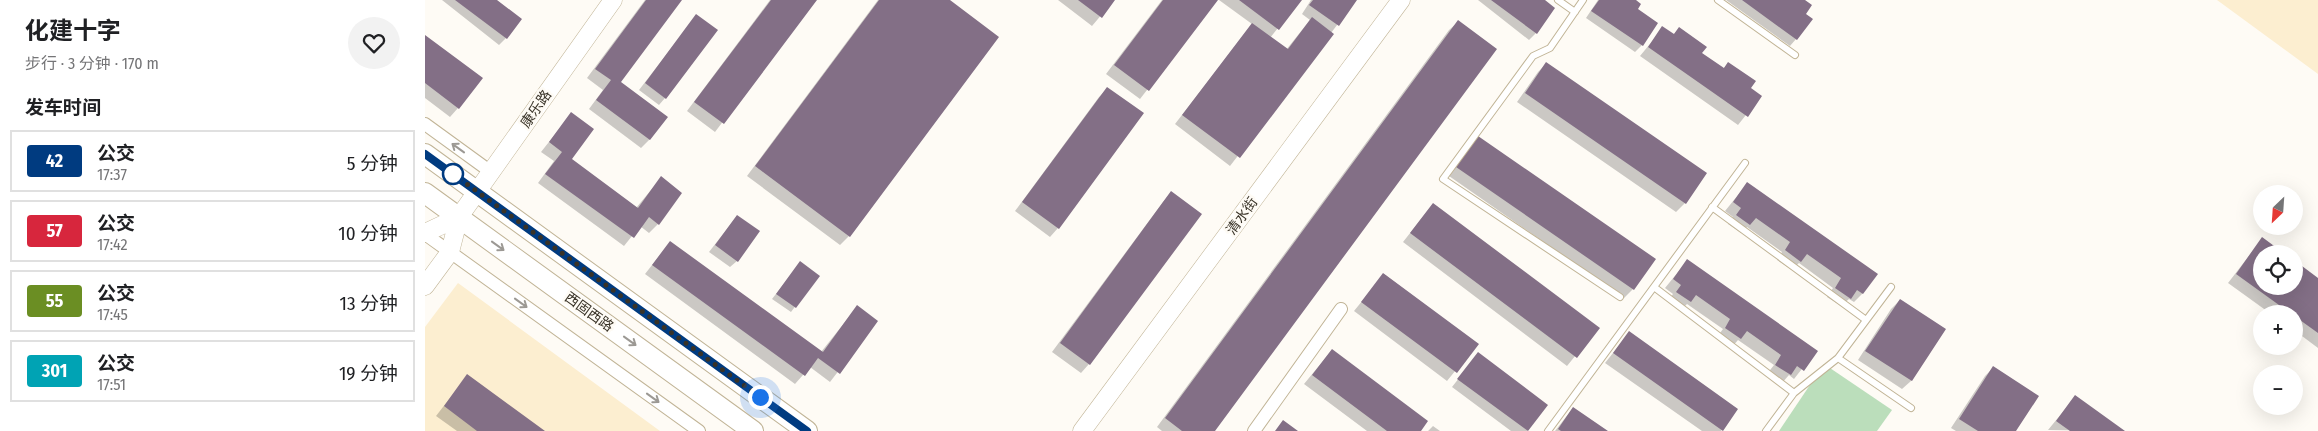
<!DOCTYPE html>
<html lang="zh">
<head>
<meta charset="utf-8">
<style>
	body { margin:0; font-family:"Fira Sans Condensed","Noto Sans SC",sans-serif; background:#f2f2f2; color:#202124; height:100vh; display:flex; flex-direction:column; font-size:19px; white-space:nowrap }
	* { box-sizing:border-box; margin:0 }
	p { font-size:16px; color:#757577 }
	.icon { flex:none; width:28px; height:28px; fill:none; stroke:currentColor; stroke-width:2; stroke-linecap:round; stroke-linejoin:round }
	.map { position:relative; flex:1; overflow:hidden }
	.side { display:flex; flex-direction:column; background:#fff; width:425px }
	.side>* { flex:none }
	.badge { padding:0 10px; border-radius:4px; font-size:18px; line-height:32px }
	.needle { width:32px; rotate:205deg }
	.fabs { position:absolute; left:1828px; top:185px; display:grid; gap:10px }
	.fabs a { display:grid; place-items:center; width:50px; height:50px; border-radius:50%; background:#fff; box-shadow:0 5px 20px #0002; font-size:25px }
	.you { position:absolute; width:25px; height:25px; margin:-12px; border:4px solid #fff; border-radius:50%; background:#1a73e8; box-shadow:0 0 0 8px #1a73e833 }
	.map>.badge { position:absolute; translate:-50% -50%; box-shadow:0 0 0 2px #fff }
	h2 { padding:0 25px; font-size:19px; line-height:45px }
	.round { display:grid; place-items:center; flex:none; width:52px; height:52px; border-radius:26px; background:#f2f2f2 }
	.summary { display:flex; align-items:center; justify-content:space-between; height:85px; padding:0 25px }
	h1 { font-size:24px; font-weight:700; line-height:38px }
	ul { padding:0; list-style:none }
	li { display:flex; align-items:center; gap:15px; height:62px; margin:0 10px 8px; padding:0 15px; border:2px solid #e0e0e0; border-radius:0px }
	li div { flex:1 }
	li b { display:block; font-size:19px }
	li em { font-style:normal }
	li .badge { min-width:55px; font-weight:700; text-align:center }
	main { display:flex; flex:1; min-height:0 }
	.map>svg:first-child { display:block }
	.built { fill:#fceed0 }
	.green { fill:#bbdebb }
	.shadow { fill:#0003 }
	.building { fill:#836f86 }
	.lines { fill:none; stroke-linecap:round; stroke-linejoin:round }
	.lane-casing { stroke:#c1b496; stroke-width:8 }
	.street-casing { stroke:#c1b496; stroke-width:14 }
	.secondary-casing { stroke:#c1b496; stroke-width:19 }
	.primary-casing { stroke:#c1b496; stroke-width:22 }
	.lane { stroke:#fff; stroke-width:6 }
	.street { stroke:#fff; stroke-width:12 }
	.secondary { stroke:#fff; stroke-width:18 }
	.primary { stroke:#fff; stroke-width:20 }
	.oneway { stroke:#9c9994 }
	.line-casing { stroke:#fff; stroke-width:11 }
	.line { stroke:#003b80; stroke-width:8 }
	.walk { stroke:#393328; stroke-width:5; stroke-dasharray:0 9 }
	.stop-dot { fill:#fff; stroke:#003b80; stroke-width:2.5 }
	.labels { text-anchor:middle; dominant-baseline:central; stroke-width:5; stroke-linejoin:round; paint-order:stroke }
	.street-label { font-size:14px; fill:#393328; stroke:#fefbf5 }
</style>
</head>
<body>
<main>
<section class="side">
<div class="summary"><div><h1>化建十字</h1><p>步行 · 3 分钟 · 170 m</p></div><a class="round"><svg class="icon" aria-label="heart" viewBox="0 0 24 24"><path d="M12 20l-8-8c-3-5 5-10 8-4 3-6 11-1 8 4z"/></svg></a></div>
<h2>发车时间</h2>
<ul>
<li><span class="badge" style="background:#003b80;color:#fff">42</span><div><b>公交</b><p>17:37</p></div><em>5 分钟</em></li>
<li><span class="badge" style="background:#d7263d;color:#fff">57</span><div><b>公交</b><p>17:42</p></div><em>10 分钟</em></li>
<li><span class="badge" style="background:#6b8e23;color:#fff">55</span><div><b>公交</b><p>17:45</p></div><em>13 分钟</em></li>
<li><span class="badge" style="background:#00a3b4;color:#fff">301</span><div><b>公交</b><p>17:51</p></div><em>19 分钟</em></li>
</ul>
</section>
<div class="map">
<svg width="1893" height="431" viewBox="0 0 1893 431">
	<rect width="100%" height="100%" fill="#fefbf5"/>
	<!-- built -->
	<path class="built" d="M 1792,0 L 1893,0 L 1893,74 Z
		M 33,283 L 235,431 L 0,431 L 0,327 Z"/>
	<!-- green -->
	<path class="green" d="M 1399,364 L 1467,410 L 1452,431 L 1354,431 Z"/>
	<!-- shadow -->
	<path class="shadow" d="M 17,0 L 69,0 L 81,38 L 74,45 Z
		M 220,0 L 255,0 L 194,82 L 225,139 L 216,148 L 164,109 L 178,90 L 162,78 Z
		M 345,0 L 390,0 L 290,132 L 262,111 Z
		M 453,0 L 523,0 L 424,236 L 415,245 L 322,176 Z
		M 633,0 L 689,0 L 667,26 Z
		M 737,0 L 792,0 L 715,99 L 681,74 Z
		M 794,0 L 875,0 L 845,38 L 861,50 L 885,20 L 877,14 L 886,0 L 931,0 L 906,33 L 907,34 L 805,166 L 750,124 L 827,24 Z
		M 1053,0 L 1118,0 L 1111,33 L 1104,40 Z
		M 1173,0 L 1209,0 L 1217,45 L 1210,52 L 1161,18 Z
		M 1301,0 L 1377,0 L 1379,14 L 1371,39 L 1365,46 Z
		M 271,16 L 240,98 L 234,105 L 214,90 Z
		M 1033,22 L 789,431 L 737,431 L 732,427 L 1024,30 Z
		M 1238,28 L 1248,35 L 1254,29 L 1276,53 L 1298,69 L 1303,63 L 1324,88 L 1336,96 L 1313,125 L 1215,56 Z
		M 0,36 L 33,108 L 25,117 L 0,98 Z
		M 1121,64 L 1280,174 L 1260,203 L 1251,212 L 1092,102 L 1113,72 Z
		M 683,88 L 633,228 L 625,237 L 590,211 L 674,97 Z
		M 146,114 L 145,159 L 211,208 L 236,178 L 233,224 L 224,233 L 215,226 L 199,246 L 113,183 L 129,161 L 116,152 Z
		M 1044,146 L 1229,259 L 1208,289 L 1199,298 L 1024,176 Z
		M 1322,184 L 1438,293 L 1429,302 L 1424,299 L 1416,306 L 1402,297 L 1408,288 L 1374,263 L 1367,270 L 1352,260 L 1357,252 L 1322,227 L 1316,233 L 1303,224 L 1308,217 L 1300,211 Z
		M 746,193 L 664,364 L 656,373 L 627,352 L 738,202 Z
		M 1008,204 L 1173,328 L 1142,366 L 978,242 Z
		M 312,216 L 312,261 L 305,267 L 284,252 Z
		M 1837,239 L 1836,286 L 1869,286 L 1869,262 L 1893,279 L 1893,348 L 1869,330 L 1869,314 L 1846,314 L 1803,283 Z
		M 245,242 L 396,352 L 432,307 L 452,321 L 405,382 L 385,367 L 370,384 L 220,274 Z
		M 1262,261 L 1391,351 L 1369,379 L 1364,375 L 1357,383 L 1342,374 L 1349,365 L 1313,340 L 1307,347 L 1292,337 L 1298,329 L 1262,304 L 1256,310 L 1243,301 L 1248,294 L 1240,288 Z
		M 375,263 L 393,276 L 366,312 L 347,299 Z
		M 959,274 L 1052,344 L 1022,381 L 929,311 Z
		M 1475,300 L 1519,329 L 1486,381 L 1477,389 L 1433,360 L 1466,309 Z
		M 1204,333 L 1312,409 L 1296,431 L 1277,431 L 1180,363 Z
		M 907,350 L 994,431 L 942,431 L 879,384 Z
		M 1053,354 L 1121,406 L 1102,431 L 1086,431 L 1027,387 Z
		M 1568,368 L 1590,431 L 1531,431 L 1526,428 L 1560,376 Z
		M 42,376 L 118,431 L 32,431 L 11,416 Z
		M 1650,397 L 1698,431 L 1623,430 Z
		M 1148,408 L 1180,431 L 1130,431 Z
		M 1008,426 L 1015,431 L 1003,431 Z"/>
	<!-- building -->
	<path class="building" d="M 30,0 L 72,0 L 97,19 L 82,39 Z
		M 221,0 L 257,0 L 196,82 L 243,117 L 225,140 L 171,100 L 186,80 L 170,69 Z
		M 346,0 L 392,0 L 299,124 L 269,102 Z
		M 454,0 L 525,0 L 574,37 L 425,237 L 330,166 Z
		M 653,0 L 690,0 L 677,18 Z
		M 738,0 L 793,0 L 724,91 L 689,65 Z
		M 814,0 L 877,0 L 854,30 Z
		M 888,0 L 932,0 L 914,26 L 884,5 Z
		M 1066,0 L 1120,0 L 1130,8 L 1112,34 Z
		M 1174,0 L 1211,0 L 1216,4 L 1213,9 L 1233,23 L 1218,46 L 1166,11 Z
		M 1317,0 L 1380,0 L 1387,5 L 1381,14 L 1388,19 L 1372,40 Z
		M 271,14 L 293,30 L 241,99 L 220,83 Z
		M 887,17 L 909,34 L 815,158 L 757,115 L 827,23 L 863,49 Z
		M 1033,20 L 1072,49 L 790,431 L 757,431 L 740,418 Z
		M 1237,26 L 1249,34 L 1254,27 L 1282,47 L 1277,53 L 1299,68 L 1303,62 L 1331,81 L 1326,88 L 1337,96 L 1323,117 L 1223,47 Z
		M 0,35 L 58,78 L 34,109 L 0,83 Z
		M 1121,62 L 1282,173 L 1261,204 L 1100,93 Z
		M 682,87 L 719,113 L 634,229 L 597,202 Z
		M 146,112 L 169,129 L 147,159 L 213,208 L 236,176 L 257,193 L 234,225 L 224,217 L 209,238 L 120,174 L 137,152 L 124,142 Z
		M 1053,136 L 1231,259 L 1209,290 L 1031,167 Z
		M 1322,182 L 1453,274 L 1438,294 L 1432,290 L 1426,299 L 1410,288 L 1416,278 L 1382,254 L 1376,262 L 1360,250 L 1365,242 L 1331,218 L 1325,225 L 1311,215 L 1316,208 L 1308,202 Z
		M 746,191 L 777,214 L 665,365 L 635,343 Z
		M 1008,203 L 1175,328 L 1152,358 L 985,233 Z
		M 312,215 L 335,231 L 313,262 L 290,245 Z
		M 1837,237 L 1860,254 L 1836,254 L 1836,286 L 1869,286 L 1869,260 L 1893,278 L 1893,333 L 1811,274 Z
		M 245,241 L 398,352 L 432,305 L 453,321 L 415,374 L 393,358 L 380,376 L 227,265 Z
		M 1262,259 L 1393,351 L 1379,371 L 1372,366 L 1366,375 L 1350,365 L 1356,355 L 1322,331 L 1316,339 L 1300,328 L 1305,319 L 1271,295 L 1266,302 L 1251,292 L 1256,285 L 1248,279 Z
		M 375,261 L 395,276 L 371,308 L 351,294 Z
		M 958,273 L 1054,344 L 1032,373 L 936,302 Z
		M 1475,299 L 1521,329 L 1487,381 L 1440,351 Z
		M 1204,331 L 1313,409 L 1298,431 L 1188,353 Z
		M 907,349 L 1003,421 L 996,431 L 962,431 L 887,375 Z
		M 1053,352 L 1123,405 L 1103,431 L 1032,379 Z
		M 1568,366 L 1614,396 L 1591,431 L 1553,431 L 1534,419 Z
		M 42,374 L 120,431 L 52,431 L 19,406 Z
		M 1650,395 L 1700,431 L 1645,431 L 1631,421 Z
		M 1148,407 L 1183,431 L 1136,431 L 1133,429 Z
		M 858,420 L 873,431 L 850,431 Z"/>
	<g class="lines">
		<defs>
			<path id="lane" d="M 1133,0 L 1150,12
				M 1158,0 L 1125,48 L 1108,56 L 1018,179 L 1195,297
				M 1293,0 L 1370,55
				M 1287,207 L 1441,320
				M 1229,287 L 1369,393
				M 1413,358 L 1486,408
				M 1123,431 L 1320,163
				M 1341,431 L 1369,393 L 1413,358 L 1466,287"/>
			<path id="street" d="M 0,124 L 66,172
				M 0,234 L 274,431
				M 829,431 L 916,309"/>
			<path id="secondary" d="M 0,233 L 34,217
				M 0,286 L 25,252 L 34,217 L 188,0
				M 657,431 L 976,0"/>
			<path id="primary" d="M 0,154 L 382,431
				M 0,193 L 328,431"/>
		</defs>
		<!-- lane casing -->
		<use href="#lane" class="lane-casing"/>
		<!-- street casing -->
		<use href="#street" class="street-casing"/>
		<!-- secondary casing -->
		<use href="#secondary" class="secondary-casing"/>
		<!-- primary casing -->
		<use href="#primary" class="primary-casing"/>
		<!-- lane -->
		<use href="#lane" class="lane"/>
		<!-- street -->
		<use href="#street" class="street"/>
		<!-- secondary -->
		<use href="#secondary" class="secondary"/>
		<!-- primary -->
		<use href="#primary" class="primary"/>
	</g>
	<!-- one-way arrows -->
	<defs><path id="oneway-shaft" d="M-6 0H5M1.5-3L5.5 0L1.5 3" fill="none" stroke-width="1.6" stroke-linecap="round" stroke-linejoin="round" transform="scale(1.25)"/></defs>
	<g class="oneway">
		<use href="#oneway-shaft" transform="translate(33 148) rotate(-144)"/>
		<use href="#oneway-shaft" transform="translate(73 246) rotate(36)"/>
		<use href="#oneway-shaft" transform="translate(96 303) rotate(36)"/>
		<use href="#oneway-shaft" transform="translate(205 341) rotate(36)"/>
		<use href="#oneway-shaft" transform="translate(228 398) rotate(36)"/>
	</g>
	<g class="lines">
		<defs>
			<path id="line" d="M 0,154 L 382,431"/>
		</defs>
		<!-- line casing -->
		<use href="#line" class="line-casing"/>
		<!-- line -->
		<use href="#line" class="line"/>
		<!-- walk -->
		<path class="walk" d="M 28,174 L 335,397"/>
	</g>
	<!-- markers -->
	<circle class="stop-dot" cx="28" cy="174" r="10"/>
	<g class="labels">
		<!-- street labels -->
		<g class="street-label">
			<text transform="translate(111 109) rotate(-55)">康乐路</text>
			<text transform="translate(817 216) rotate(-54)">清水街</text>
			<text transform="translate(164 312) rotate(36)">西固西路</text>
		</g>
	</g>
</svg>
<div class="fabs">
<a><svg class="needle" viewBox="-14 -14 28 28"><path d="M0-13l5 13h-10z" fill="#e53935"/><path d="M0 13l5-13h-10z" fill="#757577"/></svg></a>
<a><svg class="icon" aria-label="locate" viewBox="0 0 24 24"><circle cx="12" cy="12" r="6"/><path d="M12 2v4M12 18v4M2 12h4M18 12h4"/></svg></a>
<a>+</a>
<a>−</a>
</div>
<div class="you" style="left:335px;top:397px"></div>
</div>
</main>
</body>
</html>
